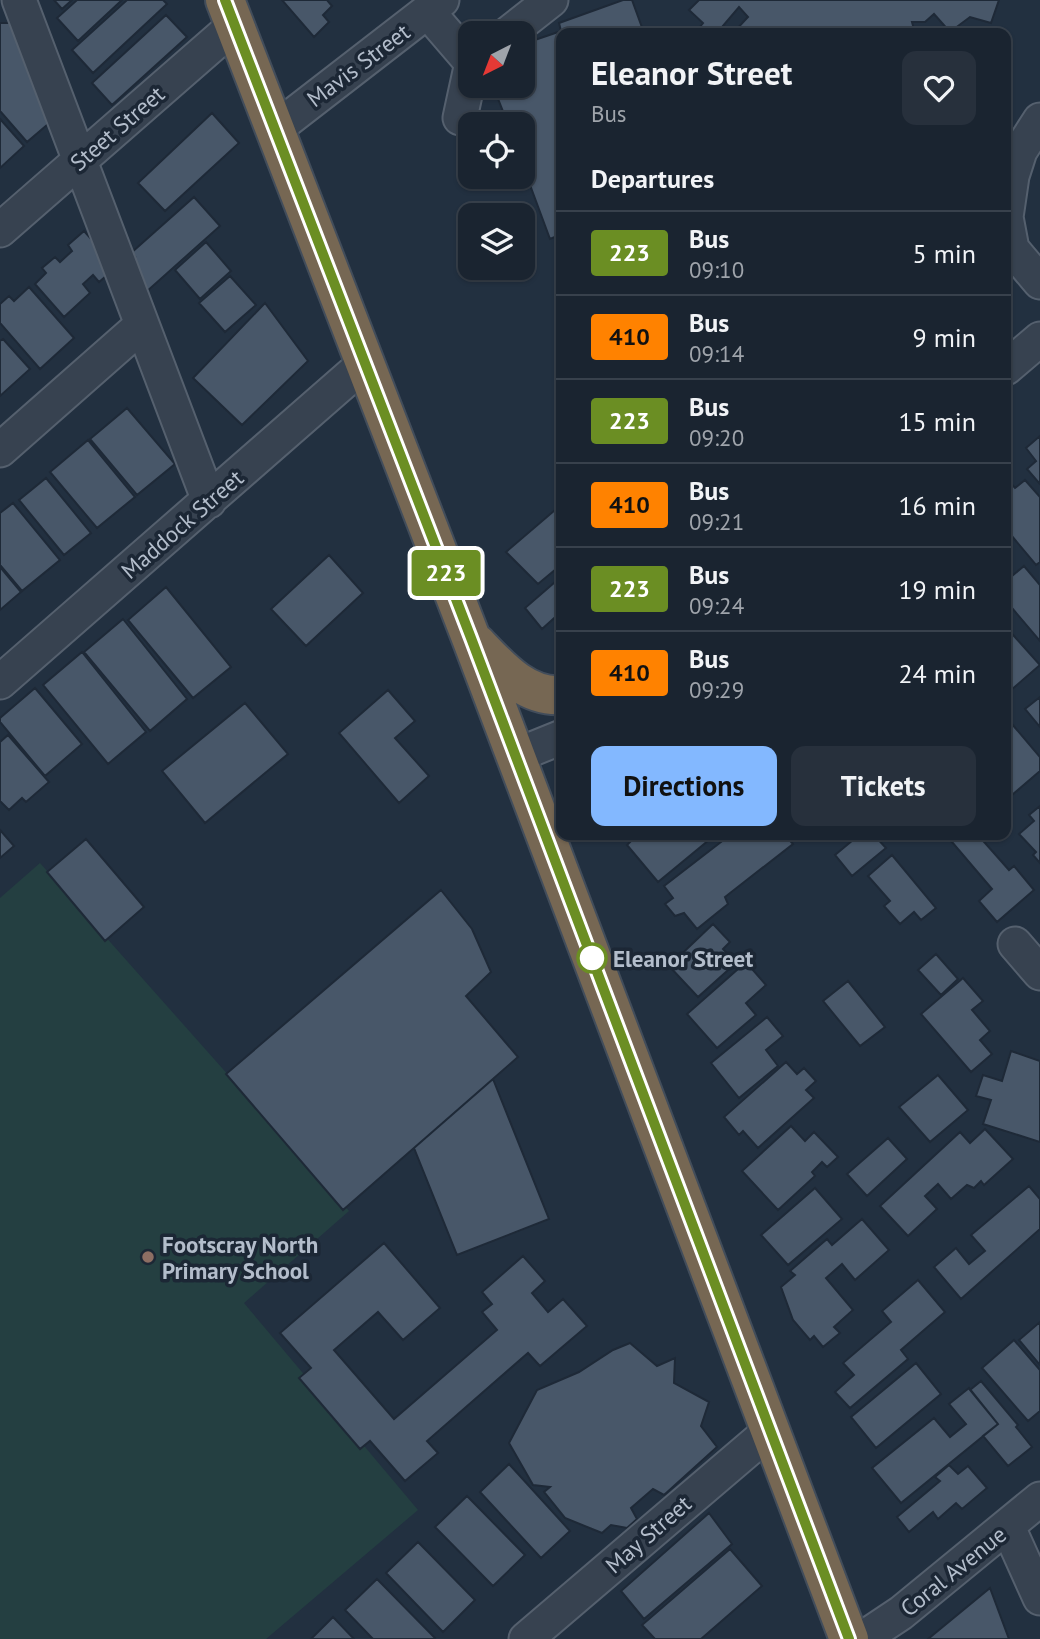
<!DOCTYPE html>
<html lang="en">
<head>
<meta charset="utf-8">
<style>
	body { margin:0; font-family:"PT Sans",sans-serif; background:#27303c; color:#f1f3f6; height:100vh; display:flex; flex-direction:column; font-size:26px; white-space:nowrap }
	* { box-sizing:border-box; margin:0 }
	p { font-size:23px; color:#9fa4ab }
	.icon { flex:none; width:38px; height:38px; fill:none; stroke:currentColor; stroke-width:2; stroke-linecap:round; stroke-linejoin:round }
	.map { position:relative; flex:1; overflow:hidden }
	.sheet { position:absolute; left:556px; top:28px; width:455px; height:812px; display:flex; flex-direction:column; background:#1a2430; border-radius:14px; box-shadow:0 2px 5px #0004,0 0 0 2px #38414c }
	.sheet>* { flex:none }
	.badge { padding:0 14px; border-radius:5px; font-size:24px; line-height:46px }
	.needle { width:46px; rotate:222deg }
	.controls { position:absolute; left:458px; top:21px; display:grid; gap:14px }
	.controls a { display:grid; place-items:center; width:77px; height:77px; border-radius:14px; background:#1a2430; box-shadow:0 2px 5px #0004,0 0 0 2px #38414c; font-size:35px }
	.map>.badge { position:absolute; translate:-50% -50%; box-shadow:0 0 0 4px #fff }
	h2 { padding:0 35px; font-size:26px; line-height:63px }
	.round { display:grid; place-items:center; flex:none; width:74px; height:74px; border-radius:14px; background:#27303c }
	.head { display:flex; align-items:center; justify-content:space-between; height:119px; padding:0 35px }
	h1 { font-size:33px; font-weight:600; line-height:52px }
	.primary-button { display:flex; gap:14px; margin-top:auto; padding:14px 35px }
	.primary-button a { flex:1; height:80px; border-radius:14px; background:#83b8ff; color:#111; font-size:28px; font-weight:600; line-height:80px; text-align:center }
	.primary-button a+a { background:#27303c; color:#f1f3f6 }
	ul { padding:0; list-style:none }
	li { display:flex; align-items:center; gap:21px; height:84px; padding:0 35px; border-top:2px solid #38414c }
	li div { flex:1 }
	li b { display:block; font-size:26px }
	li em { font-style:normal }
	li .badge { min-width:77px; font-weight:700; text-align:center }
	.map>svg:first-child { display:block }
	.green { fill:#243f41 }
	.building { fill:#485769; stroke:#1e2937; stroke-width:2 }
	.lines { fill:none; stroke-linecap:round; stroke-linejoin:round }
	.minor-casing { stroke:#55606e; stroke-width:37 }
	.highway-casing { stroke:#424d5b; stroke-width:42 }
	.minor { stroke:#374250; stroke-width:33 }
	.highway { stroke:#766753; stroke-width:38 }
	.line-casing { stroke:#fff; stroke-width:16 }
	.line { stroke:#6b8e23; stroke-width:10 }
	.stop-dot { fill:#fff; stroke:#6b8e23; stroke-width:3.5 }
	.education-dot { fill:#8d6e63; stroke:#1c2735; stroke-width:2.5 }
	.labels { text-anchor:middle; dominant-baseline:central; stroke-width:7; stroke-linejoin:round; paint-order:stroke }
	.street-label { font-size:23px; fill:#b3bdcb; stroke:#1c2735 }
	.stop-label { font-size:23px; font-weight:bold; fill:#b3bdcb; stroke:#1c2735; text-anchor:start }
	.poi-label { font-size:23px; font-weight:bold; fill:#b3bdcb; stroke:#1c2735; text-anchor:start }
</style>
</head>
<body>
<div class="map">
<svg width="1040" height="1639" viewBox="0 0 1040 1639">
	<rect width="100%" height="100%" fill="#223040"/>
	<!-- green -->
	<path class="green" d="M 40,863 L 349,1211 L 244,1303 L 418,1510 L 266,1639 L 0,1639 L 0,898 Z"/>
	<!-- building -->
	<path class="building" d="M 54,0 L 72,0 L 62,9 Z
		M 77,0 L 122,0 L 78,41 L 57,18 Z
		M 127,0 L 163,0 L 167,4 L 93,73 L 72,50 Z
		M 282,0 L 327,0 L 332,6 L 323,15 L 329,22 L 314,37 Z
		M 623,0 L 632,0 L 644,33 L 562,33 L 562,234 L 550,239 L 523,166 L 523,124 L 508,124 L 493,86 L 523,86 L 523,44 L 561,31 L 559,23 Z
		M 699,0 L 999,0 L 991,23 L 970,17 L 950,32 L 934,14 L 925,22 L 912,22 L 915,33 L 833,33 L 835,30 L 831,33 L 733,33 L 748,17 L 739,7 L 717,33 L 686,33 L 699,28 L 703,23 L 689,10 Z
		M 166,15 L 187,37 L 112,105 L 92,83 Z
		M 0,23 L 20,23 L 54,119 L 27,142 L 0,111 Z
		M 212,113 L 239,143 L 165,211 L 138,183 Z
		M 0,119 L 24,146 L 0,168 Z
		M 194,197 L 220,226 L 145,293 L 128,263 L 135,257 L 131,253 Z
		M 84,231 L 110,260 L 112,271 L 99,282 L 93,275 L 83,284 L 90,293 L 64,317 L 35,284 L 46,273 L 42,268 L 55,257 L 60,262 L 72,251 L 68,245 Z
		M 206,242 L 231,271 L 200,299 L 175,270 Z
		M 230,276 L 256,305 L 225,332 L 199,303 Z
		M 29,287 L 74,338 L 40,369 L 0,323 L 0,304 L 9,296 L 14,301 Z
		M 265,303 L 308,361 L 242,425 L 193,378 Z
		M 3,339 L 30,369 L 0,396 L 0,341 Z
		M 127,408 L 175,464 L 137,495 L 90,439 Z
		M 1040,436 L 1040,484 L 1027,469 L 1036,461 L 1026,448 Z
		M 88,440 L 135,497 L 97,528 L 50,472 Z
		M 46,478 L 91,533 L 64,555 L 19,500 Z
		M 1006,478 L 1015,488 L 1025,480 L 1040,497 L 1040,562 L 1036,565 L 1006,529 Z
		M 13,503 L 60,560 L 22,591 L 0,565 L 0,513 Z
		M 562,504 L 562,564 L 538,584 L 506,552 Z
		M 329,555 L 363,593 L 306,646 L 271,609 Z
		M 1024,566 L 1040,585 L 1040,641 L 1006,601 L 1006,581 Z
		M 0,567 L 21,592 L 0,610 Z
		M 562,576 L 562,611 L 542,629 L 525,608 Z
		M 166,587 L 231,667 L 193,698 L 128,620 Z
		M 123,619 L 187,699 L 150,731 L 84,652 Z
		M 1006,627 L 1040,665 L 1010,691 L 1006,687 Z
		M 82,652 L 146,732 L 108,764 L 43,685 Z
		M 35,688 L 82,744 L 45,776 L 0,722 L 0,718 Z
		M 388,690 L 415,721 L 395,738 L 429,776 L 399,803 L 339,733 Z
		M 1040,697 L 1040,727 L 1025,709 Z
		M 245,703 L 288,754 L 205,823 L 162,771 Z
		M 1006,717 L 1040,757 L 1040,771 L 1012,795 L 1006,788 Z
		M 8,735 L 49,782 L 26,802 L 22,798 L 9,810 L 0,801 L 0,742 Z
		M 1040,806 L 1040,863 L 1033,855 L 1036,852 L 1019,834 L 1034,821 L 1029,815 Z
		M 0,830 L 14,846 L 0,858 Z
		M 637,835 L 715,835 L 658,882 L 627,845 Z
		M 730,835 L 785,835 L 793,844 L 725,897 L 728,904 L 697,929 L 684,913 L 675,916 L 665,904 L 673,898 L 664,886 Z
		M 859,835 L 874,835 L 886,848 L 852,876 L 835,855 Z
		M 946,835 L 978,835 L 1009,870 L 1014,866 L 1034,890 L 997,922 L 979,901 L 992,889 Z
		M 86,839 L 144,907 L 105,941 L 47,872 Z
		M 892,855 L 936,908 L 921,920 L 914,912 L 900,924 L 884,906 L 890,901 L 868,876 Z
		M 441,890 L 472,929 L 491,972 L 466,996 L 518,1057 L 343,1210 L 226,1074 Z
		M 713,924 L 730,942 L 723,949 L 736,963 L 698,997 L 669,966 Z
		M 936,954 L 958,979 L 941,995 L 918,970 Z
		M 746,962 L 766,985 L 746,1003 L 756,1015 L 717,1048 L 687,1014 Z
		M 963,978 L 983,1001 L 972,1010 L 990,1031 L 980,1040 L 992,1054 L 971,1072 L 921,1014 Z
		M 848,981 L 885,1027 L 860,1046 L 823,1001 Z
		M 767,1017 L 783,1036 L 766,1050 L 778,1066 L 739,1098 L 711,1063 Z
		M 1011,1051 L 1040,1061 L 1040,1142 L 983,1124 L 991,1100 L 976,1096 L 983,1075 L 1002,1081 Z
		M 786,1062 L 797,1074 L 804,1068 L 816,1081 L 806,1090 L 814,1098 L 758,1148 L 743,1131 L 739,1135 L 724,1117 Z
		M 938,1075 L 968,1110 L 930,1142 L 899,1107 Z
		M 493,1079 L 549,1219 L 457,1255 L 414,1148 Z
		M 791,1126 L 805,1141 L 814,1132 L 838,1157 L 827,1167 L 822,1162 L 812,1172 L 815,1176 L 778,1210 L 742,1171 Z
		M 985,1129 L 1013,1159 L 984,1185 L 981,1181 L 974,1188 L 967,1185 L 951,1199 L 938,1184 L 925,1196 L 937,1209 L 908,1236 L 880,1206 L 960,1132 L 970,1143 Z
		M 888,1138 L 907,1159 L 867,1196 L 847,1174 Z
		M 1029,1186 L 1040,1199 L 1040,1229 L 961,1299 L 934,1267 L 956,1248 L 969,1264 L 985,1251 L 971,1235 Z
		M 815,1188 L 842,1219 L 788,1265 L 761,1235 Z
		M 862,1219 L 889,1250 L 855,1280 L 842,1264 L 826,1278 L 853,1310 L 834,1327 L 840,1333 L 823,1347 L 814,1336 L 810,1340 L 793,1320 L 781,1287 L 795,1275 L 790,1271 L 827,1239 L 832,1245 Z
		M 384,1243 L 440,1308 L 403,1340 L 378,1312 L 334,1350 L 394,1419 L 497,1330 L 482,1312 L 492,1304 L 482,1292 L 523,1256 L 545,1281 L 532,1293 L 548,1312 L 563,1299 L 587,1326 L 540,1366 L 528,1353 L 427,1441 L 438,1453 L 405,1481 L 370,1441 L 360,1449 L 299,1378 L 311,1368 L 280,1333 Z
		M 918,1280 L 945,1312 L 901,1350 L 908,1359 L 850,1408 L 835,1392 L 854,1375 L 843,1363 L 891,1322 L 882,1311 Z
		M 1040,1322 L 1040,1365 L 1019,1340 Z
		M 1014,1340 L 1040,1370 L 1040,1411 L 1028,1421 L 982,1368 Z
		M 630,1343 L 657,1366 L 675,1358 L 674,1383 L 709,1402 L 701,1426 L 717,1447 L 664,1495 L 653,1489 L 631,1508 L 637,1519 L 627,1528 L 611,1525 L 602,1533 L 565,1518 L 544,1492 L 550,1487 L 533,1485 L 509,1443 L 537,1390 L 579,1372 L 613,1350 Z
		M 916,1363 L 941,1394 L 876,1448 L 851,1417 Z
		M 981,1381 L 1018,1425 L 1016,1427 L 1032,1447 L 1008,1466 L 983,1436 L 998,1424 L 970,1390 Z
		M 969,1388 L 998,1424 L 901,1503 L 872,1468 L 934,1418 L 950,1437 L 966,1424 L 949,1404 Z
		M 509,1464 L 570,1531 L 541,1558 L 480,1492 Z
		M 949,1465 L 958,1474 L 968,1466 L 987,1488 L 962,1509 L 956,1503 L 938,1519 L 933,1512 L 909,1532 L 897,1517 L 940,1481 L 935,1477 Z
		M 467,1496 L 525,1555 L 493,1586 L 435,1527 Z
		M 709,1513 L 732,1544 L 644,1619 L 621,1591 Z
		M 418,1542 L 475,1600 L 443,1632 L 386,1573 Z
		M 730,1549 L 762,1586 L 701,1639 L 655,1639 L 642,1625 Z
		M 377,1579 L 435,1638 L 434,1639 L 373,1639 L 345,1610 Z
		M 990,1588 L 1009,1639 L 928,1639 Z
		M 333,1617 L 354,1639 L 311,1639 Z"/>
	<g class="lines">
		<defs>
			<path id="minor" d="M 19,0 L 209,501
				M 428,12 L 471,62
				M 509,33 L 551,0
				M 460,118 L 471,67
				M 1040,120 L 1020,151 L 1012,176 L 1006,217 L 1012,249 L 1040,282
				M 274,130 L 442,0
				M 0,230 L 235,25
				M 1006,368 L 1040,339
				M 0,450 L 142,325
				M 0,682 L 364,364
				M 515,756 L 562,737
				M 1015,944 L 1040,973
				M 1008,1527 L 1040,1598
				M 526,1639 L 771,1430
				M 862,1639 L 901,1613 L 1040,1499"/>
			<path id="highway" d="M 225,0 L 471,638 L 849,1639
				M 477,644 C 500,668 526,698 562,695"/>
		</defs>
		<!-- minor casing -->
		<use href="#minor" class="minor-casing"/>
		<!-- highway casing -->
		<use href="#highway" class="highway-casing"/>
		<!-- minor -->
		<use href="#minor" class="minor"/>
		<!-- highway -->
		<use href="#highway" class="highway"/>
	</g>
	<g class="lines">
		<defs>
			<path id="line" d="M 225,0 L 471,638 L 849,1639"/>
		</defs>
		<!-- line casing -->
		<use href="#line" class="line-casing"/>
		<!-- line -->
		<use href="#line" class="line"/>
	</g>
	<!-- markers -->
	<circle class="stop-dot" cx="592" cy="958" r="14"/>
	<circle class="education-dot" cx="148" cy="1257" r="7"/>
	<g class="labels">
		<!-- street labels -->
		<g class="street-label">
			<text transform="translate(358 65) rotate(-37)">Mavis Street</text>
			<text transform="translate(117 128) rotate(-41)">Steet Street</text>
			<text transform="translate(182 524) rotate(-41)">Maddock Street</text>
			<text transform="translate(648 1534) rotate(-41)">May Street</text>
			<text transform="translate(953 1571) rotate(-39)">Coral Avenue</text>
		</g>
		<!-- stop labels -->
		<g class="stop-label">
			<text x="613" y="958">Eleanor Street</text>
		</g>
		<!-- poi labels -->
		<g class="poi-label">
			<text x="162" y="1244">Footscray North<tspan x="162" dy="26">Primary School</tspan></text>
		</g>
	</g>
</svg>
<div class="controls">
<a><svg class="needle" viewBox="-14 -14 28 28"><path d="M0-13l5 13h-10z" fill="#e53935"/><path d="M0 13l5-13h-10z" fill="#9fa4ab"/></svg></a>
<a><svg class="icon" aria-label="locate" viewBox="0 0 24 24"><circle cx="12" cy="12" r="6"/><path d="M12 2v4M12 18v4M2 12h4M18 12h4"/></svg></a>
<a><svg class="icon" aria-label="layers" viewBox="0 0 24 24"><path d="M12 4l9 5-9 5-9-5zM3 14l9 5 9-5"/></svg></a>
</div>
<b class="badge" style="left:446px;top:573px;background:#6b8e23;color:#fff">223</b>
<section class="sheet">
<div class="head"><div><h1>Eleanor Street</h1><p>Bus</p></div><a class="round"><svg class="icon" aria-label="heart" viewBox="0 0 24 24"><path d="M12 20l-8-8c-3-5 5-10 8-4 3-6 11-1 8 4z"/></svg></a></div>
<h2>Departures</h2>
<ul>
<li><span class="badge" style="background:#6b8e23;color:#fff">223</span><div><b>Bus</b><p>09:10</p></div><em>5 min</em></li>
<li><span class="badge" style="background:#ff8200;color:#111">410</span><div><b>Bus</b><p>09:14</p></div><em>9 min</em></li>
<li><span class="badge" style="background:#6b8e23;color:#fff">223</span><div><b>Bus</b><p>09:20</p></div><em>15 min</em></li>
<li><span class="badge" style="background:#ff8200;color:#111">410</span><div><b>Bus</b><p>09:21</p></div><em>16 min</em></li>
<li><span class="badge" style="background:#6b8e23;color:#fff">223</span><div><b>Bus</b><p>09:24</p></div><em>19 min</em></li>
<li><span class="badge" style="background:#ff8200;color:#111">410</span><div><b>Bus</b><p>09:29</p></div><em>24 min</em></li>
</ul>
<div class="primary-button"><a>Directions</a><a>Tickets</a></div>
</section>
</div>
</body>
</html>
